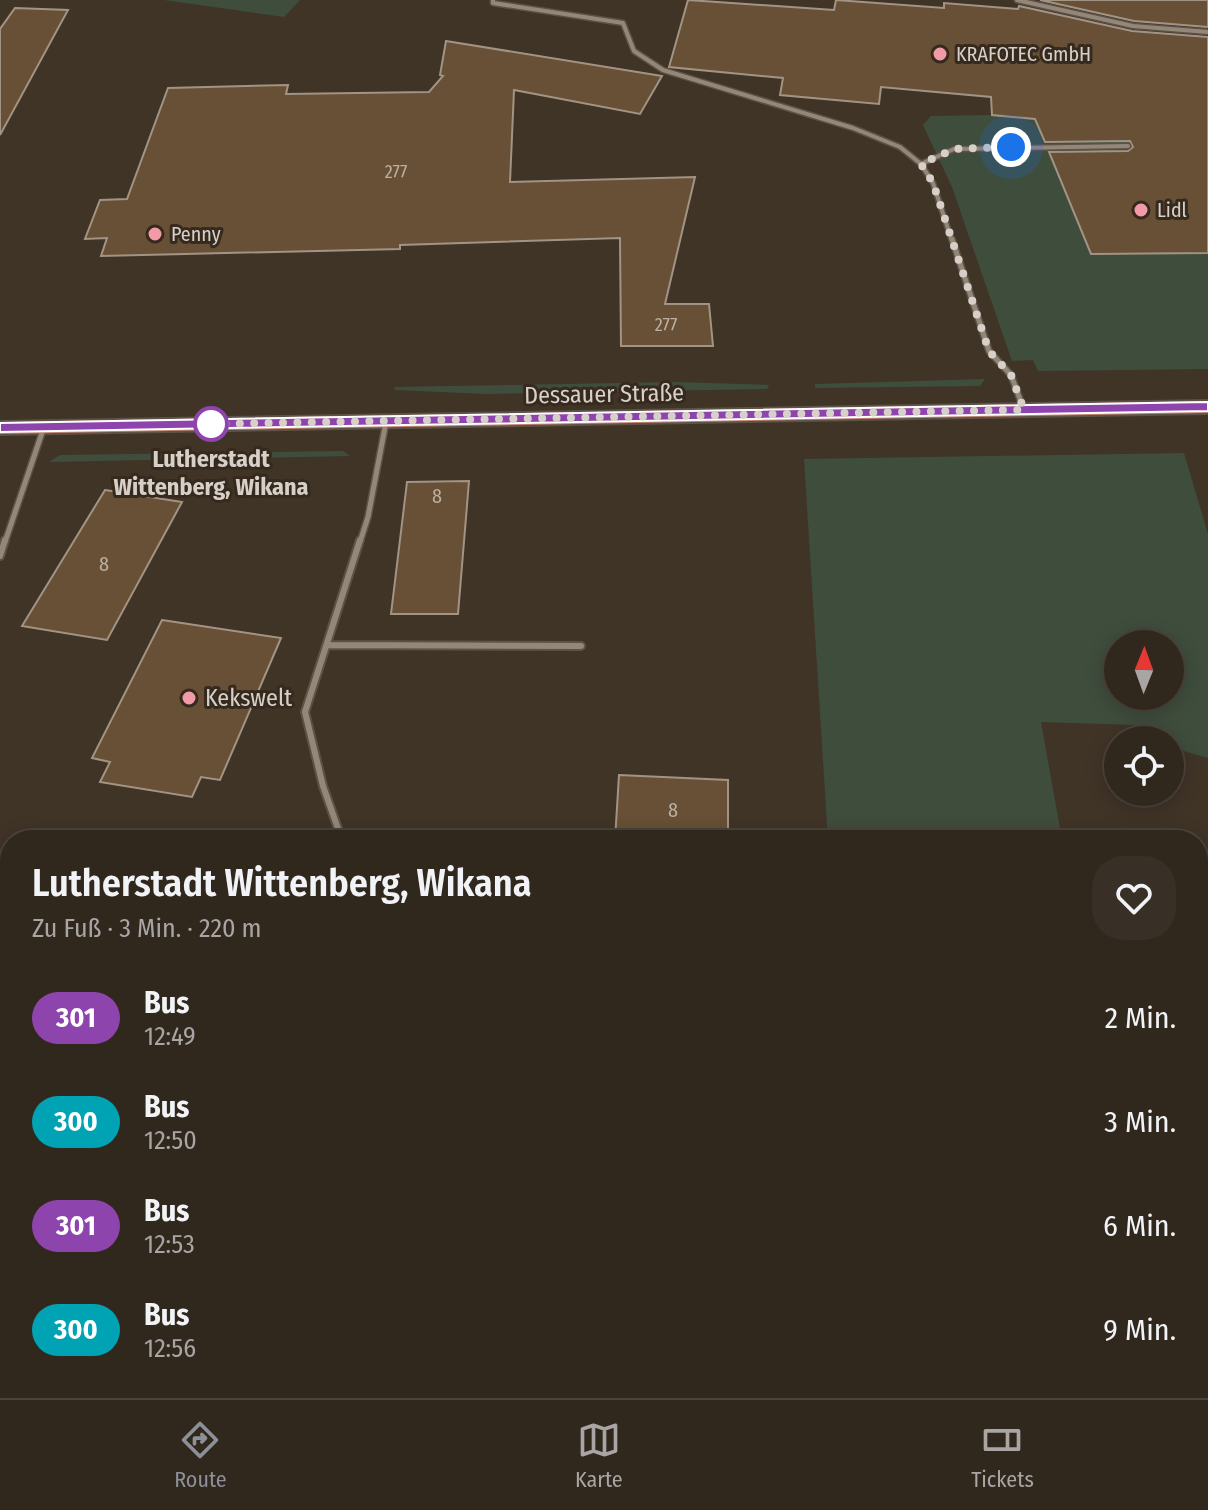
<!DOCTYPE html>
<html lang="de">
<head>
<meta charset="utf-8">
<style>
	body { margin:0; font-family:"Fira Sans Condensed",sans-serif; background:#382f26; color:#f1f3f6; height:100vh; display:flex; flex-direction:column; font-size:30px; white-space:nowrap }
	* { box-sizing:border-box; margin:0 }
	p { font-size:26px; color:#a8a5a4 }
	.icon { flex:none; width:44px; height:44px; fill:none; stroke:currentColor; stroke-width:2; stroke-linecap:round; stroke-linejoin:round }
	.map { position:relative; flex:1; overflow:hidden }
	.side { position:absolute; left:0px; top:830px; width:1208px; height:568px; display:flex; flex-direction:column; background:#30271d; border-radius:32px 32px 0 0; box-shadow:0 4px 20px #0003,0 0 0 2px #4b443b }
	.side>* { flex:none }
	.badge { padding:0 16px; border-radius:26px; font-size:28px; line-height:52px }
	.needle { width:52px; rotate:1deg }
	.tools { position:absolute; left:1104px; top:630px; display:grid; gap:16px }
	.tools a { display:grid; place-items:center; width:80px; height:80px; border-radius:50%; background:#30271d; box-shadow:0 4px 20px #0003,0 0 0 2px #4b443b; font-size:40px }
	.you { position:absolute; width:40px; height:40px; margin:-20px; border:6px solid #fff; border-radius:50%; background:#1a73e8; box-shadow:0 0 0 12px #1a73e833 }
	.map>.badge { position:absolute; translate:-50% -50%; box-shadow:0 0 0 4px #fff }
	.round { display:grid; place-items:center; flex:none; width:84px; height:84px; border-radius:32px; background:#382f26 }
	.overview { display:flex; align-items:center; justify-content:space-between; height:136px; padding:0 32px }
	h1 { font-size:38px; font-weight:600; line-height:60px }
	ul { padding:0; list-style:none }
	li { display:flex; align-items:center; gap:24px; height:104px; padding:0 32px }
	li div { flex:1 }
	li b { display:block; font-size:30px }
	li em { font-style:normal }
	li .badge { min-width:88px; font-weight:700; text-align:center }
	.dock { display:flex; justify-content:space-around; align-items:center; height:112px; border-top:2px solid #4b443b; background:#30271d; font-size:22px; color:#a8a5a4 }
	.dock a { display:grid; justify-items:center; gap:4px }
	.dock .on { color:#8c9099 }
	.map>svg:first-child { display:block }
	.green { fill:#3f4d3d; fill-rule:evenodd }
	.building { fill:#675035; stroke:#a29484; stroke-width:2 }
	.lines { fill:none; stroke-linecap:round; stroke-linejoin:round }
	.lane-far3-casing { stroke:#5c5247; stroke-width:7 }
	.lane-far2-casing { stroke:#5c5247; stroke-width:8 }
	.lane-far1-casing { stroke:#5c5247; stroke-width:10 }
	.lane-casing { stroke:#5c5247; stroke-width:12 }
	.primary-casing { stroke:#5c5247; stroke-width:4 }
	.lane-far3 { stroke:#958778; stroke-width:4 }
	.lane-far2 { stroke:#958778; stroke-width:5 }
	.lane-far1 { stroke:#958778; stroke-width:6 }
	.lane { stroke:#958778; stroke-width:8 }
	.primary { fill:#c48671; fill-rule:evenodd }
	.line { fill:#8e44ad; stroke:#fff; stroke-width:2 }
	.walk { stroke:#d7d0c8; stroke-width:8; stroke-dasharray:0 14.4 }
	.poi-dot { fill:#f39aa9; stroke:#362a1e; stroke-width:3 }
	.stop-dot { fill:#fff; stroke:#8e44ad; stroke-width:4 }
	.labels { text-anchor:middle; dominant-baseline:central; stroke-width:6; stroke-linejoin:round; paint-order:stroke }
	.far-number-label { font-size:18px; fill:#bbb0a3 }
	.far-poi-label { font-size:20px; fill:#d7d0c8; stroke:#362a1e; text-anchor:start }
	.number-label { font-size:20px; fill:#bbb0a3 }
	.street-label { font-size:24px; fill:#d7d0c8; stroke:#362a1e }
	.stop-label { font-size:24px; font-weight:bold; fill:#d7d0c8; stroke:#362a1e }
	.poi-label { font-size:24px; fill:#d7d0c8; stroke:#362a1e; text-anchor:start }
</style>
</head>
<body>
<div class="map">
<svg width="1208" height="1398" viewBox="0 0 1208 1398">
	<rect width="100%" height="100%" fill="#403427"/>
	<!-- green -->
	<path class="green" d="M 164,0 L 300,0 L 284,17 Z
		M 989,115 L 1208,136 L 1208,369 L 1038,371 L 1033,360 L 1012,361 L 952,187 L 923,125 L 931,116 Z
		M 985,379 L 980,386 L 815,388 L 815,384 Z
		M 676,382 L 769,385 L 767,389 L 486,394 L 395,390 L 394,387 Z
		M 343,451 L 350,456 L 49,462 L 60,455 Z
		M 1184,453 L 1208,534 L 1208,758 L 1170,747 L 1170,740 L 1142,740 L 1137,725 L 1041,722 L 1062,840 L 828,840 L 804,459 ZM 1118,644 L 1170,644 L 1170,696 L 1118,696 Z"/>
	<!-- building -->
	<path class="building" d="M 688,0 L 834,10 L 836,0 L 944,8 L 944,3 L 1018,9 L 1019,6 L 1132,31 L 1208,37 L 1208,253 L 1091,254 L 1049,152 L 1128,151 L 1133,147 L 1130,141 L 1045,142 L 1035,119 L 992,115 L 991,97 L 881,87 L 879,104 L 780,95 L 783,78 L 669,67 Z
		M 1040,0 L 1208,0 L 1208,27 L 1134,21 Z
		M 15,8 L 68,10 L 0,135 L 0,29 Z
		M 446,41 L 662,76 L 640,114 L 514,90 L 510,182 L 695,177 L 665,304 L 709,304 L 713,346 L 621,346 L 620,238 L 400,245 L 400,249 L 101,256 L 107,238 L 85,239 L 100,200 L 127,199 L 168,88 L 288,85 L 286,94 L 429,92 L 443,76 L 440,75 Z
		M 469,481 L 458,614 L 391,614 L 407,482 Z
		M 105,490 L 182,502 L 107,640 L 22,626 Z
		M 162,620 L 281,638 L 220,780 L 201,777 L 192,797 L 100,782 L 110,762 L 92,758 Z
		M 619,775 L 728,780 L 728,840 L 615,840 Z"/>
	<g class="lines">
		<defs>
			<path id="lane-far3" d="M 493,0 L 493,3 L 623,23 L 634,51 L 663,70 L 853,128 L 900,147 L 921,164 L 933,183 L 952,241
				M 1017,0 L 1133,26 L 1208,32
				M 921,164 L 954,149 L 1128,146"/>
			<path id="lane-far2" d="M 952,239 L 989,351 L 1011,375 L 1024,410
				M 5,542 L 44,427
				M 360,542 L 368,517 L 386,422"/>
			<path id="lane-far1" d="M 0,556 L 5,540
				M 327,645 L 581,646
				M 342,840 L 323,786 L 305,712 L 360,540"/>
			<path id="lane" d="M 1198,1155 L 1208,1156"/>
			<path id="primary" d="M 1208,401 L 1208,413 L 0,434 L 0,422 Z"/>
		</defs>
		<!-- lane-far3 casing -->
		<use href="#lane-far3" class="lane-far3-casing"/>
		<!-- lane-far2 casing -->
		<use href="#lane-far2" class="lane-far2-casing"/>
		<!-- lane-far1 casing -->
		<use href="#lane-far1" class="lane-far1-casing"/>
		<!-- lane casing -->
		<use href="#lane" class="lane-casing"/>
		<!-- primary casing -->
		<use href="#primary" class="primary-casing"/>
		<!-- lane-far3 -->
		<use href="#lane-far3" class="lane-far3"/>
		<!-- lane-far2 -->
		<use href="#lane-far2" class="lane-far2"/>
		<!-- lane-far1 -->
		<use href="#lane-far1" class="lane-far1"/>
		<!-- lane -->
		<use href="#lane" class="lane"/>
		<!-- primary -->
		<use href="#primary" class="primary"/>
	</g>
	<!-- line -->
	<path class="line" d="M 1208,402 L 1208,411 L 0,432 L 0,423 Z"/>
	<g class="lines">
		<!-- walk -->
		<path class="walk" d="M 211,424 L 1024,410 L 1011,375 L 989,351 L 933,183 L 921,164 L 954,149 L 1011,147"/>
	</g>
	<!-- markers -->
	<g class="poi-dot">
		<circle cx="940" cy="54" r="8"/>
		<circle cx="1141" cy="210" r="8"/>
		<circle cx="155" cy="234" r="8"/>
		<circle cx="189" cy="698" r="8"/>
	</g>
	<circle class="stop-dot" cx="211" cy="424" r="16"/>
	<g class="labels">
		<!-- far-number labels -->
		<g class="far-number-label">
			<text x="396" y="172">277</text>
			<text x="666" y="325">277</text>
		</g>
		<!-- far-poi labels -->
		<g class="far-poi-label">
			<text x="956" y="54">KRAFOTEC GmbH</text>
			<text x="1157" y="210">Lidl</text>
			<text x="171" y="234">Penny</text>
		</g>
		<!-- number labels -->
		<g class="number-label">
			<text x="437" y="496">8</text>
			<text x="104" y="564">8</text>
			<text x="673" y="810">8</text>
		</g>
		<!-- street labels -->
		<g class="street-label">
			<text transform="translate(604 394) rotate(-1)">Dessauer Straße</text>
		</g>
		<!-- stop labels -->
		<g class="stop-label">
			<text x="211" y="459">Lutherstadt<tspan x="211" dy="28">Wittenberg, Wikana</tspan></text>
		</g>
		<!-- poi labels -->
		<g class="poi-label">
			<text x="205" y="698">Kekswelt</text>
		</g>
	</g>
</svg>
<div class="tools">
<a><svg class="needle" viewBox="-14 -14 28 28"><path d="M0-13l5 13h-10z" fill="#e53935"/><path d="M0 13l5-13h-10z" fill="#a8a5a4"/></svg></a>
<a><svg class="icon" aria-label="locate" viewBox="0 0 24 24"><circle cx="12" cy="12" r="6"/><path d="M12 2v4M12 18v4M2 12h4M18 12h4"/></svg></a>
</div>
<div class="you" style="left:1011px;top:147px"></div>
<section class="side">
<div class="overview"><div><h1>Lutherstadt Wittenberg, Wikana</h1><p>Zu Fuß · 3 Min. · 220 m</p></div><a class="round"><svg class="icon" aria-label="heart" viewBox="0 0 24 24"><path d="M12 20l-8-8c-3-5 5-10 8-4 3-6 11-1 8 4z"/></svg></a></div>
<ul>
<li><span class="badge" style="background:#8e44ad;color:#fff">301</span><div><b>Bus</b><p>12:49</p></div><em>2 Min.</em></li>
<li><span class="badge" style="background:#00a3b4;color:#fff">300</span><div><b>Bus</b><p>12:50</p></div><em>3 Min.</em></li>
<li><span class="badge" style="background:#8e44ad;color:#fff">301</span><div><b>Bus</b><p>12:53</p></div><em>6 Min.</em></li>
<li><span class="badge" style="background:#00a3b4;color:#fff">300</span><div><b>Bus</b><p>12:56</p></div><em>9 Min.</em></li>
</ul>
</section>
</div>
<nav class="dock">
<a class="on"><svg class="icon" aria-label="directions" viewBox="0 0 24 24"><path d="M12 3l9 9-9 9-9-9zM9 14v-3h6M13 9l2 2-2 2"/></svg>Route</a>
<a><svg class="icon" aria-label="map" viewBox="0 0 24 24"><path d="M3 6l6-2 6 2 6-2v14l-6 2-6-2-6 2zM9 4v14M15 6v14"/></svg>Karte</a>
<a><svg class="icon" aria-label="tickets" viewBox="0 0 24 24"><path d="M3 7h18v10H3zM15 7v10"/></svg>Tickets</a>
</nav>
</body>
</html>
